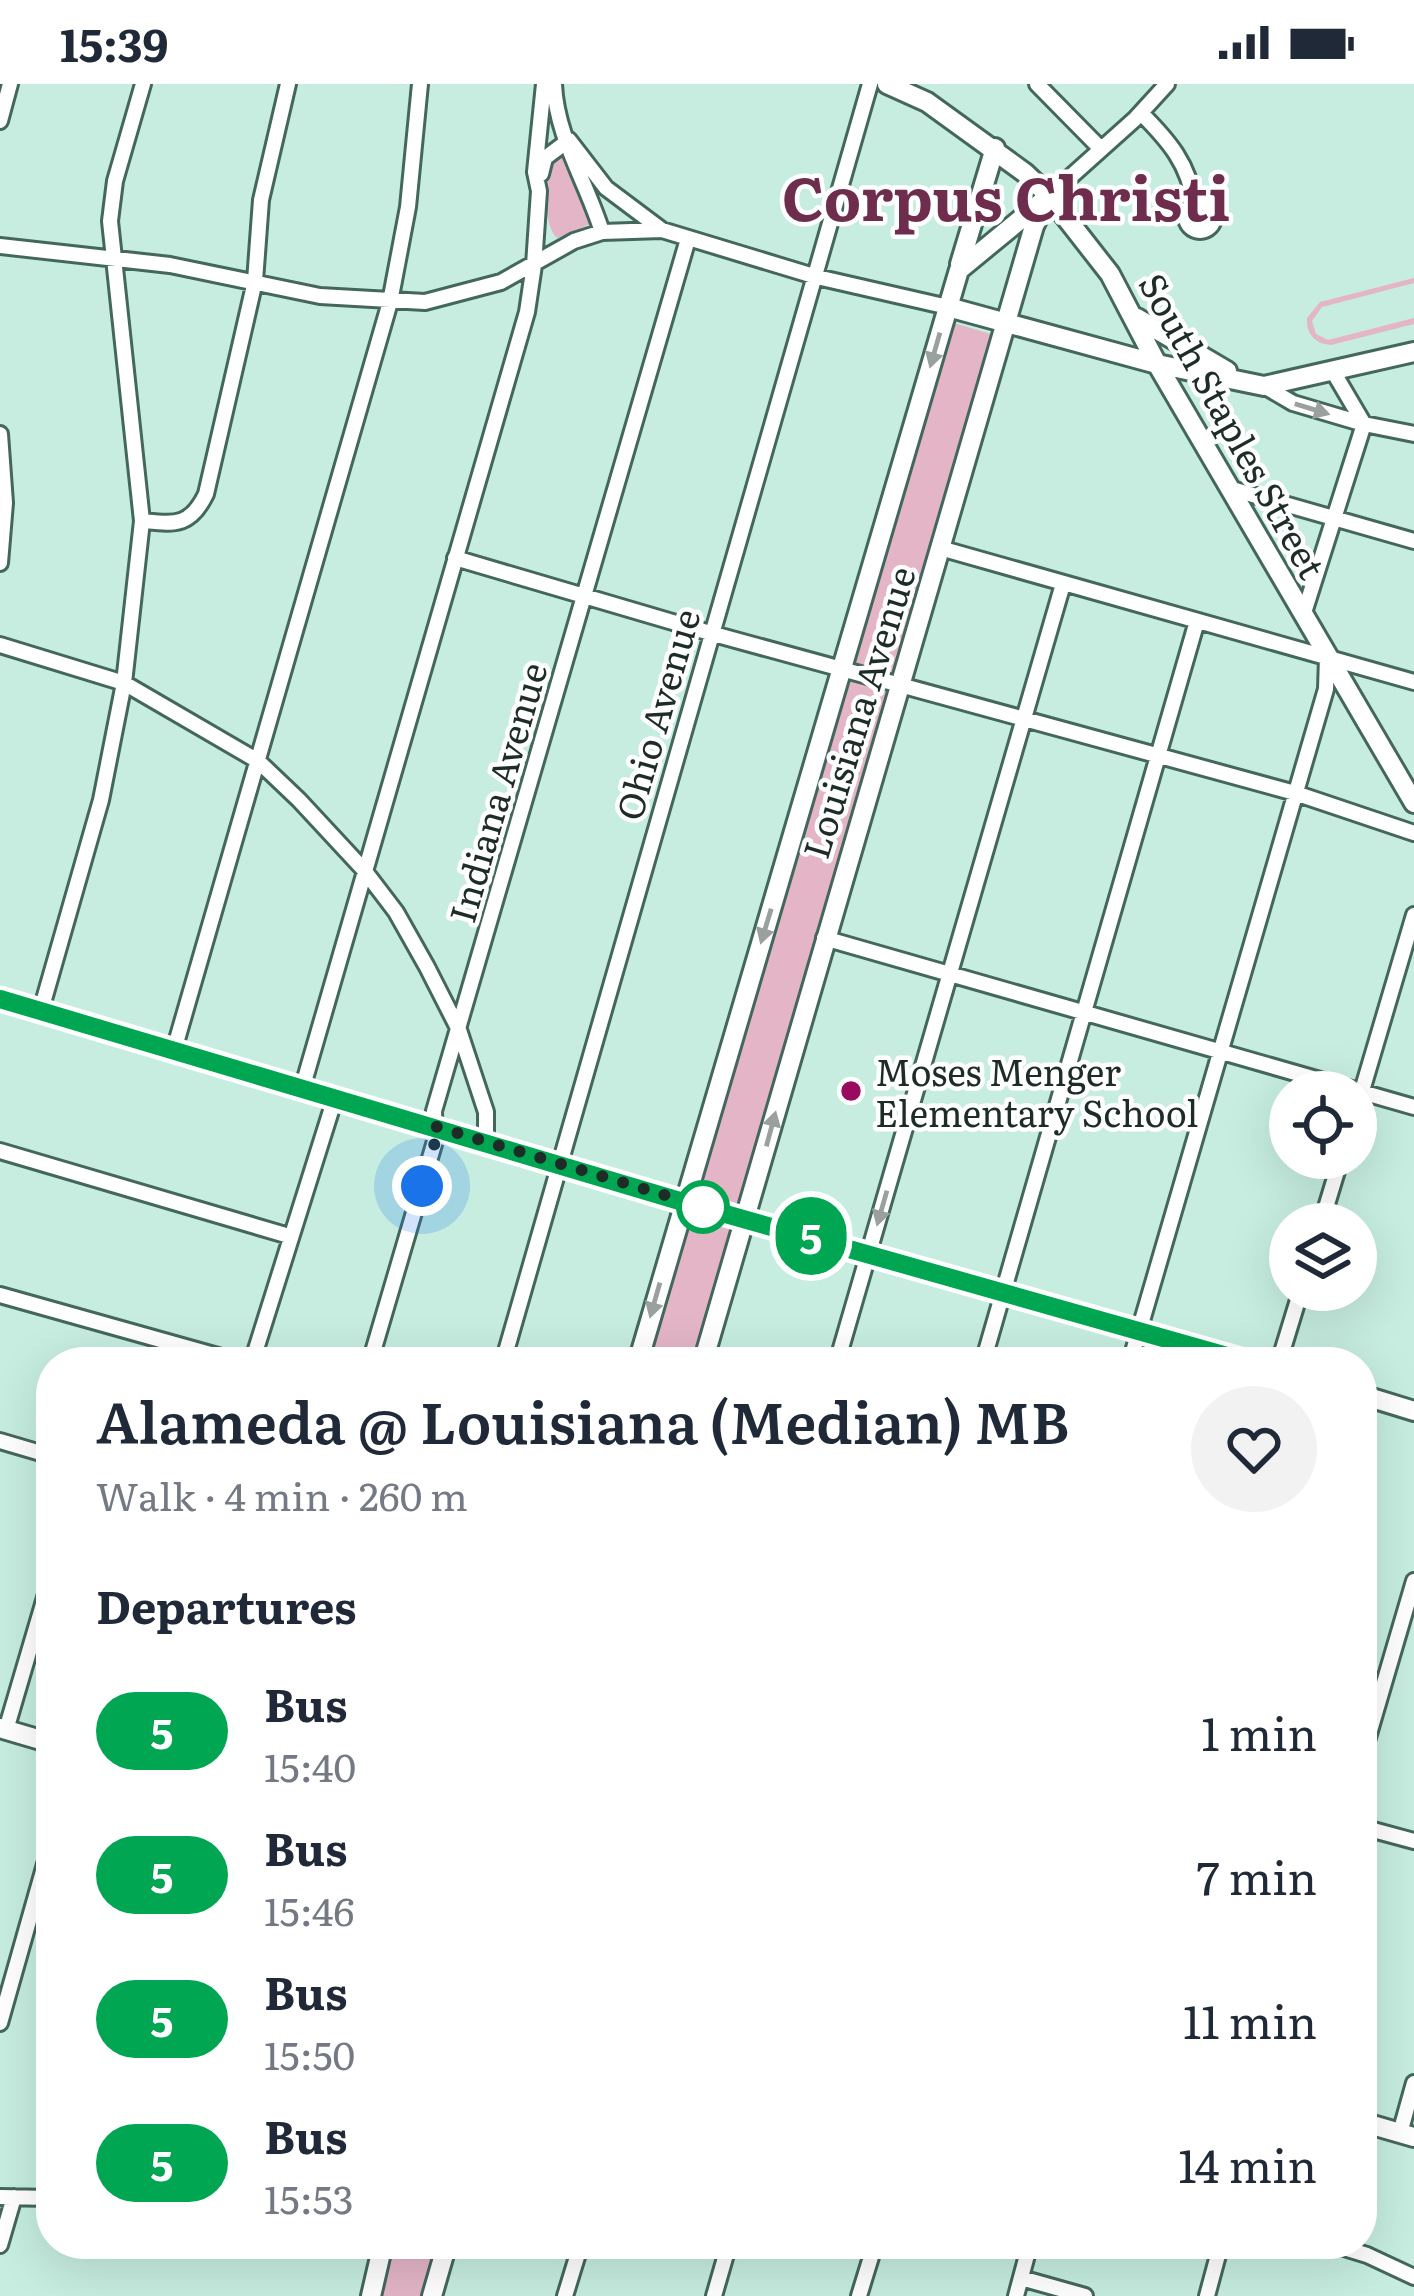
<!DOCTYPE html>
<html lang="en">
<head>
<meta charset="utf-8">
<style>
	body { margin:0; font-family:Literata,serif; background:#f2f2f3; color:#1f2937; height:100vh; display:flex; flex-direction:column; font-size:45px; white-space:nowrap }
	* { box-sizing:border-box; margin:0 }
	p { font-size:39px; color:#747a83 }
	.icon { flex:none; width:66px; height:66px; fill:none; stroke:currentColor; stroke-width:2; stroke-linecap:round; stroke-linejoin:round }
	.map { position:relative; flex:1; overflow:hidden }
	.sheet { position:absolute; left:36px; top:1263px; width:1341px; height:912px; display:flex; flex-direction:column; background:#fff; border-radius:48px; box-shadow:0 12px 48px #0002 }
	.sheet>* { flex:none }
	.badge { padding:0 24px; border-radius:39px; font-size:42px; line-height:78px }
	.tools { position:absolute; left:1269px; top:987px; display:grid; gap:24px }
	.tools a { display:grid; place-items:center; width:108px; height:108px; border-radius:50%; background:#fff; box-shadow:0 12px 48px #0002; font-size:60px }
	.you { position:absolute; width:60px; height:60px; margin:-30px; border:9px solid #fff; border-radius:50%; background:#1a73e8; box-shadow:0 0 0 18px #1a73e833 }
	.map>.badge { position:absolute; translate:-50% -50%; box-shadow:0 0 0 6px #fff }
	h2 { padding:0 60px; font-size:45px; line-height:108px }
	.round { display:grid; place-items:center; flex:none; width:126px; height:126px; border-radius:63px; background:#f2f2f3 }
	.summary { display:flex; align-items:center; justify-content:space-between; height:204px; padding:0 60px }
	h1 { font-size:57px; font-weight:600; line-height:90px }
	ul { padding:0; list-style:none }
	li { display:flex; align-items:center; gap:36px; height:144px; padding:0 60px }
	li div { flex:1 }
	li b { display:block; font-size:45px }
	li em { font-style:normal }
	li .badge { min-width:132px; font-weight:700; text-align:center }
	.status { display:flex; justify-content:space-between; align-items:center; height:84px; padding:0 60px; background:#fff; direction:ltr }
	.status svg { height:33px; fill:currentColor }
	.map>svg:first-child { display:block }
	.green { fill:#e3b5c7 }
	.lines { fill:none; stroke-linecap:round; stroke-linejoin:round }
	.minor-casing { stroke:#44675c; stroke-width:20 }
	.major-casing { stroke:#44675c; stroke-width:24 }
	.minor { stroke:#fff; stroke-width:14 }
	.major { stroke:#fff; stroke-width:18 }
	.oneway { fill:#99a09e }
	.line-casing { stroke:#fff; stroke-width:27 }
	.line { stroke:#00a651; stroke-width:18 }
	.walk { stroke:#1d2c27; stroke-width:12; stroke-dasharray:0 21.6 }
	.poi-dot { fill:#990b5e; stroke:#fff; stroke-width:4.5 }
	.stop-dot { fill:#fff; stroke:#00a651; stroke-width:6 }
	.labels { text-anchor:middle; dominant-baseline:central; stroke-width:9; stroke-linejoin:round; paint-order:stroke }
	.street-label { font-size:36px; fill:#1d2c27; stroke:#fff }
	.poi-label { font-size:36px; fill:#1d2c27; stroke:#fff; text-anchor:start }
	.town-label { font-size:60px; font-weight:bold; fill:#6e2d4c; stroke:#fff }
</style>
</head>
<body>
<div class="status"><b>15:39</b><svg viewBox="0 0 49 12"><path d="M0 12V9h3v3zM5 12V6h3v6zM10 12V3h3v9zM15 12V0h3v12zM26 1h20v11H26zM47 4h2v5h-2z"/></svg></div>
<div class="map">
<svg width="1414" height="2212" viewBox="0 0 1414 2212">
	<rect width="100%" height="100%" fill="#c6ede0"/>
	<!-- green -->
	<path class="green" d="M 558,70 L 566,74 L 593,139 L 557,154 C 542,141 542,81 558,70 Z
		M 1414,194 L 1414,199 L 1322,223 L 1312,237 L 1316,250 L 1328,256 L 1414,234 L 1414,240 L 1331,261 C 1315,260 1306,250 1307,234 L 1320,218 Z
		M 954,239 L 994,251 L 696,1278 L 650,1278 Z
		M 396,2160 L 442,2160 L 427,2212 L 381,2212 Z"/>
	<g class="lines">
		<defs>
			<path id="minor" d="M 554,0 C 556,52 587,99 602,148
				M 1037,0 L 1099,63
				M 1141,29 C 1168,56 1190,81 1194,120
				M 0,37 L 10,0
				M 569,56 L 606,104 L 662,146
				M 541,90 L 545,74 L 569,56
				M 1049,112 L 1135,35 L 1167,0
				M1186 133a14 14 0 1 1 28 0a14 14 0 1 1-28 0Z
				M 0,162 L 170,181 L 320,212 L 425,218 L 501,198 L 574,157 L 602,148 L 662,146 L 817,193 L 948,223
				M 1334,289 L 1364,340 L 1414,350
				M 1264,302 L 1293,319 L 1364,340 L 1303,532
				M 0,350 L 5,419 L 0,479
				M 1232,405 L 1414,457
				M 142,437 C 175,440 190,443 206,410 L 255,197 L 261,116 L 288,0
				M 940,464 L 1414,598
				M 455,474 L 710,549 L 1295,709 L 1414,749
				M 0,561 L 124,599 L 258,677 L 299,716 L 364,786 L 396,828 L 427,883 L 459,946 L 486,1028 L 486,1057
				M 824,854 L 1414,1023
				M 41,926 L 101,716 L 124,599 L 142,437 L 110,137 L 115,97 L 143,0
				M 174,966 L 390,218 L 408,123 L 420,0
				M 302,1005 L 527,228 L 534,181 L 539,107 L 535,88 L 544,0
				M 1356,1027 L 1414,831
				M 0,1067 L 289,1152
				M 1321,1140 L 1341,1074
				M 0,1211 L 239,1278
				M 252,1278 L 335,1014
				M 370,1278 L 435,1057 L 434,1027 L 688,155
				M 503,1278 L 870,0
				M 837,1278 L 1063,500
				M 983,1278 L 1197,537
				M 1130,1278 L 1326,605 L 1327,573
				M 1279,1278 L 1301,1206
				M 0,1357 L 51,1372
				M 6,1646 L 51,1493
				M 1362,1674 L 1414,1497
				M 1362,1743 L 1414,1757
				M 0,1939 L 51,1759
				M 1400,2049 L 1414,1999
				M 0,2113 L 51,2114
				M 1331,2160 L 1367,2171 L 1414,2193
				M 0,2161 L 14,2113
				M 1021,2194 L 1085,2212
				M 565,2212 L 581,2160
				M 714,2212 L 729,2160
				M 859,2212 L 875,2160
				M 1016,2212 L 1030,2160
				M 1207,2212 L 1221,2160"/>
			<path id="major" d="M 887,0 L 927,18 L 1025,89 L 1049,112 L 1110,190 L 1157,280 L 1414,719
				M 960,180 L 995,64
				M 948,223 L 1157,280 L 1264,302 L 1414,268
				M 1137,234 L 1227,287
				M 0,915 L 683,1118 L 1248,1278
				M 638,1278 L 959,186 L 1049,112
				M 703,1278 L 1034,142 L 1047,115
				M 1362,1311 L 1414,1327
				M 0,1644 L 51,1659
				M 1362,2038 L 1414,2053
				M 371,2212 L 383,2160
				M 432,2212 L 447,2160"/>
		</defs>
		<!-- minor casing -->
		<use href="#minor" class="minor-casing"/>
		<!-- major casing -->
		<use href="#major" class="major-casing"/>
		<!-- minor -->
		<use href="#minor" class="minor"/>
		<!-- major -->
		<use href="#major" class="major"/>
	</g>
	<!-- one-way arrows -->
	<defs><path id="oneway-solid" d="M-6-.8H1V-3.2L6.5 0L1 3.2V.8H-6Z" transform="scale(3)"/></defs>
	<g class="oneway">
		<use href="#oneway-solid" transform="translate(935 266) rotate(106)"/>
		<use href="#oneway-solid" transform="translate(1312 325) rotate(17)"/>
		<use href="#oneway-solid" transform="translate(766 842) rotate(107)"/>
		<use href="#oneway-solid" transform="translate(771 1045) rotate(-75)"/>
		<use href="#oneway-solid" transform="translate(882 1124) rotate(106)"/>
		<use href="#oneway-solid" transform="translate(655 1216) rotate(106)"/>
	</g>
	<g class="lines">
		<defs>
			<path id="line" d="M 0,915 L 683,1118 L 1248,1278"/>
		</defs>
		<!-- line casing -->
		<use href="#line" class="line-casing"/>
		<!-- line -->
		<use href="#line" class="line"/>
		<!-- walk -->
		<path class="walk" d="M 422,1102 L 435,1058 L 434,1042 L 715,1126 L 703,1123"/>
	</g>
	<!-- markers -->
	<circle class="poi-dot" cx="851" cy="1007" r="12"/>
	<circle class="stop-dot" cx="703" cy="1123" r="24"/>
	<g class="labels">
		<!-- street labels -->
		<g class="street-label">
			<text transform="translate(1234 341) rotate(61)">South Staples Street</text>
			<text transform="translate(857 628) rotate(-73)">Louisiana Avenue</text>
			<text transform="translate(656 630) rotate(-74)">Ohio Avenue</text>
			<text transform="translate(496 708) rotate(-74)">Indiana Avenue</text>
		</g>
		<!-- poi labels -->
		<g class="poi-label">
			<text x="875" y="986">Moses Menger<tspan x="875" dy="41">Elementary School</tspan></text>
		</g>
		<!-- town labels -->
		<g class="town-label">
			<text x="1006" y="110">Corpus Christi</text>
		</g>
	</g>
</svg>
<div class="tools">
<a><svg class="icon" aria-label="locate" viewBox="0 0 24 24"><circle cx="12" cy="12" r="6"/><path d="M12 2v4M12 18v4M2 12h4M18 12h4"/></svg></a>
<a><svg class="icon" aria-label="layers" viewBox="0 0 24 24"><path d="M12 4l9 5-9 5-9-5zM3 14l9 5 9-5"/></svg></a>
</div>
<div class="you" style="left:422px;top:1102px"></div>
<b class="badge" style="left:811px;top:1152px;background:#00a651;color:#fff">5</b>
<section class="sheet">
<div class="summary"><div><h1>Alameda @ Louisiana (Median) MB</h1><p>Walk · 4 min · 260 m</p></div><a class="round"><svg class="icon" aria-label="heart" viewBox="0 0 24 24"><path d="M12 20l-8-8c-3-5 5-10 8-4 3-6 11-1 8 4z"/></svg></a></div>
<h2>Departures</h2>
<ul>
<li><span class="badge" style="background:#00a651;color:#fff">5</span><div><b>Bus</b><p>15:40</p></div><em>1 min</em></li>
<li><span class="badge" style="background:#00a651;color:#fff">5</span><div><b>Bus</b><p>15:46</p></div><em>7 min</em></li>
<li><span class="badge" style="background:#00a651;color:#fff">5</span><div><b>Bus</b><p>15:50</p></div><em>11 min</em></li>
<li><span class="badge" style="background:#00a651;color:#fff">5</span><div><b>Bus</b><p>15:53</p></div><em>14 min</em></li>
</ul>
</section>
</div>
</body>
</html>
